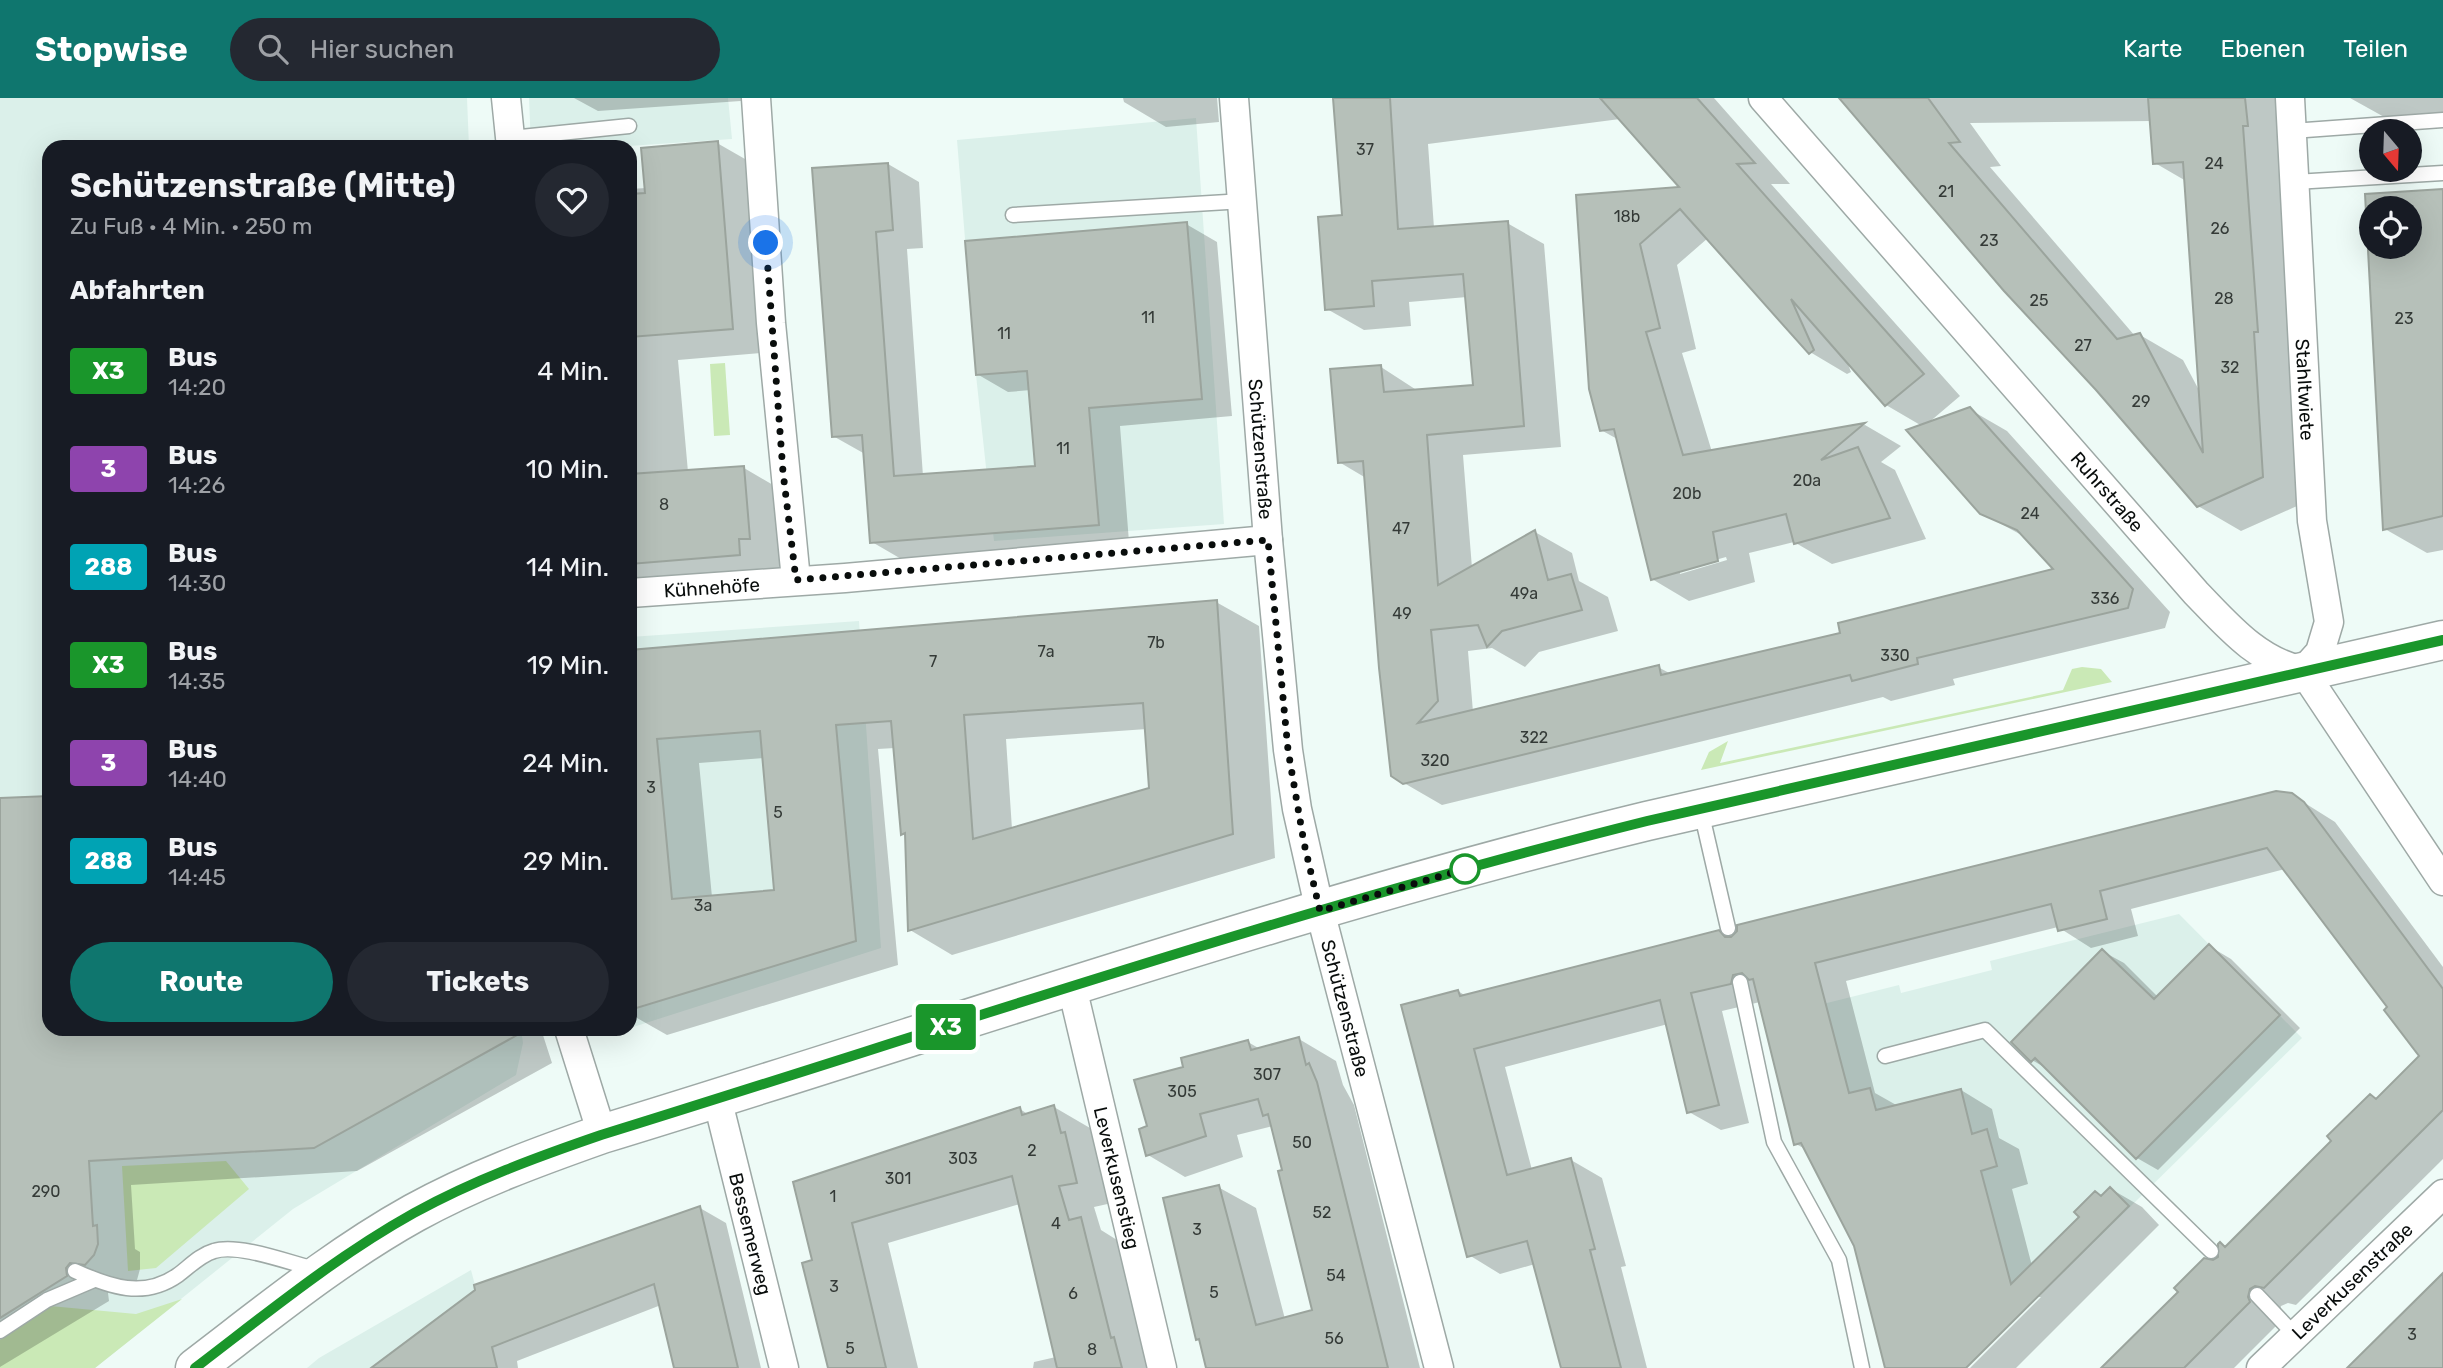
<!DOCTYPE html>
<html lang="de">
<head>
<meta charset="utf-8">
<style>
	body { margin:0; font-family:Rubik,sans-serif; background:#242831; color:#f1f3f6; height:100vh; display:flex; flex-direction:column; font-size:26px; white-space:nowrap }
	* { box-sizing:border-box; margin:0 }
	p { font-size:23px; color:#9ea1a6 }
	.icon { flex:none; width:38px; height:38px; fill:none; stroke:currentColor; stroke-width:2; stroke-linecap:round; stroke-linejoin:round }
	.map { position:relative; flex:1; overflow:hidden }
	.panel { position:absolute; left:42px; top:42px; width:595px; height:896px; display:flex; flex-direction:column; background:#171b24; border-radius:21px; box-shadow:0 7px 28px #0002 }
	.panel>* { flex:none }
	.badge { padding:0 14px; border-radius:5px; font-size:24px; line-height:46px }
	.needle { width:46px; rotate:161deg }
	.fabs { position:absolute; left:2359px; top:21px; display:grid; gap:14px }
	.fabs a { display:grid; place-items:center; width:63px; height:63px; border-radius:50%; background:#171b24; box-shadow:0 7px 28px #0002; font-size:35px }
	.you { position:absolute; width:35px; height:35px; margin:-18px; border:5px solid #fff; border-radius:50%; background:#1a73e8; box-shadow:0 0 0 10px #1a73e833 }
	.map>.badge { position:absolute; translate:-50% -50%; box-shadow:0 0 0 4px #fff }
	h2 { padding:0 28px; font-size:26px; line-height:63px }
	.round { display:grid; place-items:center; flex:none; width:74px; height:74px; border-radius:37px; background:#242831 }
	.summary { display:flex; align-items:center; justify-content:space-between; height:119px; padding:0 28px }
	h1 { font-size:33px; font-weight:700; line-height:52px }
	.primary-button { display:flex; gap:14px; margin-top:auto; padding:14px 28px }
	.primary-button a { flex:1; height:80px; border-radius:42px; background:#0f766e; color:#fff; font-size:28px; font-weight:700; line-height:80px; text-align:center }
	.primary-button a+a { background:#242831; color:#f1f3f6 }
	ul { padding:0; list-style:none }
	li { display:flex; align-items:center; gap:21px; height:98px; padding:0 28px }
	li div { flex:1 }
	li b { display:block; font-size:26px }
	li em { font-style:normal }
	li .badge { min-width:77px; font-weight:700; text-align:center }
	header { display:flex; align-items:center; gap:42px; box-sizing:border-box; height:98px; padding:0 35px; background:#0f766e; color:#fff }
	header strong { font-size:33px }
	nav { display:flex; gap:38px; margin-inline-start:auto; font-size:24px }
	.search { width:490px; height:63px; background:#242831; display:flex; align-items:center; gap:18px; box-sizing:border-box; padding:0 24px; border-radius:38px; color:#9ea1a6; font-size:26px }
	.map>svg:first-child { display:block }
	.built { fill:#dbf0ea }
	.green { fill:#cae9b6 }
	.shadow { fill:#0003; fill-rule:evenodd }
	.building { fill:#b6c0b9; stroke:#9ba49d; stroke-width:2; fill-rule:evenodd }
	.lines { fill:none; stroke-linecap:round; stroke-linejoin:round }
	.service-casing { stroke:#9ea9a6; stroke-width:17 }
	.minor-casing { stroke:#9ea9a6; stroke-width:31 }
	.primary-casing { stroke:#9ea9a6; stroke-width:41 }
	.service { stroke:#fff; stroke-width:14 }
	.minor { stroke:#fff; stroke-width:28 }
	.primary { stroke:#fff; stroke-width:38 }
	.line-casing { stroke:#fff; stroke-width:16 }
	.line { stroke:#1a962b; stroke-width:10 }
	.walk { stroke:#090d0c; stroke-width:7; stroke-dasharray:0 12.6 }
	.stop-dot { fill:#fff; stroke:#1a962b; stroke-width:3.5 }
	.labels { text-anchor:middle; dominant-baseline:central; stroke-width:5; stroke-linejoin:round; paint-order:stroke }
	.number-label { font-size:16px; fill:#343a37 }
	.street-label { font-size:19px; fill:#090d0c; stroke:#fff }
</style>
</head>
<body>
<header>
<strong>Stopwise</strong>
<div class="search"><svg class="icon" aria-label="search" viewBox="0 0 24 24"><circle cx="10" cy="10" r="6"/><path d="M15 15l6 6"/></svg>Hier suchen</div>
<nav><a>Karte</a><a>Ebenen</a><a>Teilen</a></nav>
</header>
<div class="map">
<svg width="2443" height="1270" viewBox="0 0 2443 1270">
	<rect width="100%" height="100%" fill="#eefbf7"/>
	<!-- built -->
	<path class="built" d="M 0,0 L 467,0 L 469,49 L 49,49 L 49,931 L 521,931 L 523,945 L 516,977 L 293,1111 L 95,1270 L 0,1270 Z
		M 529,0 L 728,0 L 732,41 L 614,49 L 531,49 Z
		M 1196,20 L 1224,426 L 994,443 L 976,277 L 957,42 Z
		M 859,523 L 881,850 L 630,930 L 630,539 Z
		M 2179,816 L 2302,940 L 1966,1270 L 1885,1270 L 1854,1148 L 1801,1045 L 1794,1047 L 1763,921 L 1899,887 L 1901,895 L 1992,872 L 1990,863 Z
		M 471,1172 L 497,1270 L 307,1270 L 319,1260 Z"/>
	<!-- green -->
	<path class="green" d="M 725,265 L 730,337 L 714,338 L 710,266 Z
		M 2082,569 L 2101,571 L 2112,584 L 1701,672 L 1709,654 L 1728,643 L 1720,665 L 2063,592 L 2072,571 Z
		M 226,1063 L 249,1091 L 156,1170 L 128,1173 L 122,1068 Z
		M 182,1201 L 95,1270 L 0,1270 L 0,1242 L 50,1208 L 136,1216 Z"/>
	<!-- shadow -->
	<path class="shadow" d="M 574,0 L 755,0 L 755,2 L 598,13 Z
		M 1123,0 L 1217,0 L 1219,24 L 1166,29 L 1124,4 Z
		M 1334,0 L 1714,0 L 1790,86 L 1771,86 L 1960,298 L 1927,326 L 1969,311 L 2007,333 L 2170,514 L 2165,530 L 1953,581 L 1955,587 L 1891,603 L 1883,599 L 1442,707 L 1404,685 L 1366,380 L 1339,364 L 1381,269 L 1418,293 L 1475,288 L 1467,199 L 1409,204 L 1411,228 L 1364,232 L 1327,211 L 1344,119 ZM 1620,21 L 1683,90 L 1578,98 L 1601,332 L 1619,342 L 1652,481 L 1689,503 L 1755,484 L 1749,455 L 1794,444 L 1832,466 L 1926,441 L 1895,372 L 1881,364 L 1901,348 L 1865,327 L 1712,354 L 1682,255 L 1696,251 L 1677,167 L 1708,140 L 1810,254 L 1847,276 L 1851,274 L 1846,261 L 1886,307 L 1922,328 L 1981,415 L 2027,440 L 2056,472 L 1842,536 L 1671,576 L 1658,569 L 1473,614 L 1468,553 L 1492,550 L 1525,569 L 1539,554 L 1618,533 L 1608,499 L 1579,483 L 1572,455 L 1535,434 L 1472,470 L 1463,357 L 1561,349 L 1544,146 L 1507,125 L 1434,130 L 1428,46 ZM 1726,459 L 1727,462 L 1680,476 L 1680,472 Z
		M 1840,0 L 2285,0 L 2306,404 L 2241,433 L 2198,408 ZM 2152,23 L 2155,65 L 2186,83 L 2201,296 L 2183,262 L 2140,237 L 2135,238 L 1990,69 L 2001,68 L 1970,25 Z
		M 2350,0 L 2443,0 L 2443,17 L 2386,20 Z
		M 717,45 L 759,69 L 774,254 L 678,262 L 688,374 L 744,370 L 785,394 L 790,463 L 779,464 L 781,480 L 630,493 L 630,91 L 646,90 Z
		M 888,66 L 919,84 L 923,150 L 907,151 L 923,378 L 1037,370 L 1031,292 L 1008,294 L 977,276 L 1186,126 L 1217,144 L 1232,318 L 1120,328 L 1129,444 L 903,462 L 872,444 L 865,356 L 833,338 Z
		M 2443,93 L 2443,452 L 2427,455 L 2385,431 L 2367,98 ZM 2371,110 L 2410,110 L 2410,149 L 2371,149 Z
		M 1216,504 L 1259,528 L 1275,760 L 952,857 L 910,832 L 907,738 L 902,736 L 895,650 L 878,651 L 898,867 L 667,937 L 630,916 L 630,553 ZM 1147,631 L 1151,691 L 1012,731 L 1006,641 ZM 764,660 L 776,793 L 712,799 L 699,665 Z
		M 2292,697 L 2335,724 L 2443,869 L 2443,1061 L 2296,1207 L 2288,1205 L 2281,1208 L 2279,1218 L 2281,1223 L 2234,1270 L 2103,1270 L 2209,1164 L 2219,1162 L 2221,1146 L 2227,1149 L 2421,958 L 2389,909 L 2285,771 L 2131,811 L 2138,838 L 2091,850 L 2058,829 L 1846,883 L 1875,995 L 1898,1008 L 1961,992 L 1992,1011 L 1999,1040 L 2019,1051 L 2028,1086 L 2012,1091 L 2032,1168 L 2111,1091 L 2142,1109 L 2159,1127 L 2016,1270 L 1970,1270 L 2041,1199 L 2036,1199 L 1965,1270 L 1886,1270 L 1856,1147 L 1807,1052 L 1796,1046 L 1760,904 L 1722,913 L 1749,1025 L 1721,1032 L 1689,1014 L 1668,926 L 1505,969 L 1532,1072 L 1571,1062 L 1602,1080 L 1626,1168 L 1621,1169 L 1647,1270 L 1563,1270 L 1535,1166 L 1500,1176 L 1469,1157 L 1458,893 L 1466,898 L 1718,834 L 1731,841 Z
		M 49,700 L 49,931 L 541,931 L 552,965 L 357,1073 L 131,1087 L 135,1151 L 140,1154 L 140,1171 L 137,1182 L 128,1190 L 113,1188 L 108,1195 L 109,1203 L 0,1269 L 0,702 Z
		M 2209,848 L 2231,861 L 2300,930 L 2158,1072 L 2137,1060 L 2049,972 L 2032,962 L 2102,853 L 2124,865 L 2158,899 Z
		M 1299,941 L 1336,963 L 1343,987 L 1354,1007 L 1420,1270 L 1207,1270 L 1218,1089 L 1256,1110 L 1285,1221 L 1314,1213 L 1284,1073 L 1273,1028 L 1237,1037 L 1243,1059 L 1185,1079 L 1148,1057 L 1149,1030 L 1185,970 L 1248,944 L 1260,951 Z
		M 1054,1009 L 1090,1030 L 1096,1054 L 1101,1057 L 1112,1105 L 1094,1109 L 1101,1132 L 1117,1142 L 1146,1260 L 1152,1270 L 1033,1270 L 1034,1264 L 1056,1259 L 1020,1106 L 888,1145 L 918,1270 L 830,1270 L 815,1163 L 795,1085 L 1020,1011 L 1029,1017 Z
		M 700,1110 L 726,1125 L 761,1270 L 676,1270 L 661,1207 L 517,1263 L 518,1270 L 374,1270 Z"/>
	<!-- building -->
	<path class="building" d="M 1333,0 L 1390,0 L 1398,131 L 1508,123 L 1524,328 L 1427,337 L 1438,487 L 1535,432 L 1548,482 L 1571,476 L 1582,512 L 1502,533 L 1487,549 L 1478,527 L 1431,532 L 1438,603 L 1418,625 L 1659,567 L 1661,577 L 1840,535 L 1838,525 L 2053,471 L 2017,432 L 1980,416 L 1906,332 L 1970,309 L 2133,491 L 2128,510 L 1917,560 L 1918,566 L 1852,583 L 1850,577 L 1403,686 L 1391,678 L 1379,570 L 1363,363 L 1338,365 L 1330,271 L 1381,267 L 1384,294 L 1473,287 L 1463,176 L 1372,183 L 1374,208 L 1325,212 L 1318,119 L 1342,117 Z
		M 1600,0 L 1697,0 L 1755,65 L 1737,66 L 1924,276 L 1885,308 L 1791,201 L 1814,252 L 1809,256 L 1680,111 L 1640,146 L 1660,230 L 1646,234 L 1683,357 L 1865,325 L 1821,362 L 1858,349 L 1890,420 L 1794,446 L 1786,416 L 1713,434 L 1718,463 L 1651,482 L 1614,331 L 1600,333 L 1589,291 L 1576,97 L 1679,89 Z
		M 1839,0 L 1928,0 L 1960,44 L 1949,45 L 2117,241 L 2140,235 L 2203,355 L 2183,64 L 2153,66 L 2148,0 L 2245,0 L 2248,28 L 2243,28 L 2258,234 L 2254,234 L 2263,379 L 2197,409 L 2096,292 L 2004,193 Z
		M 718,43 L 733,231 L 630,239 L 630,96 L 645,95 L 641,50 Z
		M 888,65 L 893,132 L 876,134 L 894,378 L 1035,368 L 1027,273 L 976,277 L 965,143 L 1187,124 L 1202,301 L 1089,310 L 1099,427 L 870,445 L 862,337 L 832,339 L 812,70 Z
		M 2443,91 L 2443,418 L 2383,432 L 2365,96 ZM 2371,110 L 2410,110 L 2410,149 L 2371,149 Z
		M 744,368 L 750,441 L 739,441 L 740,457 L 630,466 L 630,376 Z
		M 1217,502 L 1233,736 L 908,833 L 905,735 L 901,737 L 891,623 L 836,627 L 856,843 L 630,912 L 630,552 ZM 1143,605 L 1149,690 L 973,741 L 964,617 ZM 760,633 L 774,792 L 672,801 L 657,641 Z
		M 2276,693 L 2292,695 L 2304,704 L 2443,891 L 2443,1012 L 2264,1190 L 2255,1188 L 2250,1191 L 2248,1199 L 2250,1204 L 2184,1270 L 2101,1270 L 2178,1194 L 2174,1190 L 2204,1160 L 2213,1162 L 2218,1159 L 2218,1146 L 2220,1144 L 2225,1149 L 2331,1043 L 2327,1038 L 2370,996 L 2376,1001 L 2419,958 L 2384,912 L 2387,909 L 2267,750 L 2100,793 L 2107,821 L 2058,833 L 2051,806 L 1815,865 L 1849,995 L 1870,990 L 1876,1012 L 1961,991 L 1972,1036 L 1987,1031 L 1997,1068 L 1981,1073 L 2011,1186 L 2079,1119 L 2074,1114 L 2095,1093 L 2101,1098 L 2110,1089 L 2129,1108 L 1966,1270 L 1885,1270 L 1854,1148 L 1801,1045 L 1794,1047 L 1753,881 L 1749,882 L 1742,875 L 1733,877 L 1731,886 L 1691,895 L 1719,1007 L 1687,1015 L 1660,902 L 1474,951 L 1507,1077 L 1571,1060 L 1595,1151 L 1590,1152 L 1621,1270 L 1561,1270 L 1527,1143 L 1467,1159 L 1401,907 L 1458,892 L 1460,898 L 1719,832 L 1725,839 L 1731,839 L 1737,833 L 1737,827 Z
		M 49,698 L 49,931 L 528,931 L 314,1050 L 89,1063 L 93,1128 L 97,1127 L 98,1146 L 94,1157 L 85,1167 L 70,1165 L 66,1170 L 67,1178 L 0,1220 L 0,700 Z
		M 2209,846 L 2280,917 L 2136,1061 L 2035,960 L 2031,964 L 2011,944 L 2102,851 L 2154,901 Z
		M 1299,939 L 1306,967 L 1309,965 L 1317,984 L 1388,1270 L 1206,1270 L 1199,1241 L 1196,1242 L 1163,1100 L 1219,1087 L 1256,1227 L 1312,1212 L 1278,1073 L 1282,1072 L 1268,1016 L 1263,1018 L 1258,1001 L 1200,1016 L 1206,1038 L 1146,1058 L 1139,1031 L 1147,1028 L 1134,982 L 1183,969 L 1181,960 L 1248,942 L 1251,952 Z
		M 1054,1007 L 1061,1035 L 1065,1034 L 1077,1085 L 1059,1088 L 1069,1122 L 1081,1119 L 1111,1240 L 1114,1239 L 1122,1270 L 1057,1270 L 1012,1078 L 852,1125 L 886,1270 L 828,1270 L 802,1165 L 812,1162 L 793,1084 L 1020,1009 L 1022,1017 Z
		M 700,1108 L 738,1270 L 674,1270 L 654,1186 L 492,1249 L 497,1270 L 371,1270 L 475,1192 L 474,1187 Z
		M 2443,1175 L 2443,1270 L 2347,1270 Z"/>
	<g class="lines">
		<defs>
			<path id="service" d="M 2292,33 L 2443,22
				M 511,40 L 629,28
				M 2295,84 L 2443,75
				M 1013,117 L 1244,103
				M 1701,713 L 1728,830
				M 1740,884 L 1774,1044 L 1839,1162 L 1862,1270
				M 1885,958 L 1985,932 L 2211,1153
				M 75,1173 C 110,1189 144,1201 178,1177 C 189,1169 200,1157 214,1153 C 238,1145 290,1165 315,1171
				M 2257,1197 L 2294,1236
				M 0,1233 L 47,1202 L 94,1182"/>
			<g id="minor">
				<path d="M 506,0 L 511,49"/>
				<path d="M 756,0 L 771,225 L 796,482"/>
				<path id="s1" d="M 1234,0 L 1268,442 L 1288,652 L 1297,711 L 1320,813 L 1439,1270"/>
				<path id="s2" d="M 1763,0 L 2196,495 C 2228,528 2257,563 2303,573 L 2443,783"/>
				<path id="s3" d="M 2290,0 L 2312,423 L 2329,524 L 2320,554 L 2303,573"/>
				<path id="s4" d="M 630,495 L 845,480 L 1268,442"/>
				<path id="s5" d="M 1072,889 L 1162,1270"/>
				<path d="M 569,931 L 602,1036"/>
				<path id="s6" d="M 717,1000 L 784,1270"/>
				<path id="s7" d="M 2261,1270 L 2443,1096"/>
			</g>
			<path id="primary" d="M 195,1270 C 266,1216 335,1159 414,1115 C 474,1082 537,1059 602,1036 C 949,930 1293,809 1647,723 L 2443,542"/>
		</defs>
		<!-- service casing -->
		<use href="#service" class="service-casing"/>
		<!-- minor casing -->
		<use href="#minor" class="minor-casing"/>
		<!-- primary casing -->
		<use href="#primary" class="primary-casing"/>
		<!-- service -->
		<use href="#service" class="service"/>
		<!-- minor -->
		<use href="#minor" class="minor"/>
		<!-- primary -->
		<use href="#primary" class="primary"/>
	</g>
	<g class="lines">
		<defs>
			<path id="line" d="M 195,1270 C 266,1216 335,1159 414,1115 C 474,1082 537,1059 601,1037 C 949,929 1294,811 1647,723 L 2443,542"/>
		</defs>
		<!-- line casing -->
		<use href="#line" class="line-casing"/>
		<!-- line -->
		<use href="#line" class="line"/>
		<!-- walk -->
		<path class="walk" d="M 766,145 L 783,374 L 796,482 L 1268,442 L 1288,652 L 1304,745 L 1320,813 L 1465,771"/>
	</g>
	<!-- markers -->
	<circle class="stop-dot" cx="1465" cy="771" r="14"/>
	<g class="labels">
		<!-- number labels -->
		<g class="number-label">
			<text x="1365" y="51">37</text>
			<text x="2214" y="65">24</text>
			<text x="1946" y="93">21</text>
			<text x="1627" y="118">18b</text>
			<text x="2220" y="130">26</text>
			<text x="1989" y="142">23</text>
			<text x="2224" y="200">28</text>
			<text x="2039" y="202">25</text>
			<text x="1148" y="219">11</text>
			<text x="2404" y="220">23</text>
			<text x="1004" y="235">11</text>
			<text x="2083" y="247">27</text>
			<text x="2230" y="269">32</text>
			<text x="2141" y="303">29</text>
			<text x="1063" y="350">11</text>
			<text x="1807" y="382">20a</text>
			<text x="1687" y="395">20b</text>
			<text x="664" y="406">8</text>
			<text x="2030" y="415">24</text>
			<text x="1401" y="430">47</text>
			<text x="1524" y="495">49a</text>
			<text x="2105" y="500">336</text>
			<text x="1402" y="515">49</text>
			<text x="1156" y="544">7b</text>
			<text x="1046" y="553">7a</text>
			<text x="1895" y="557">330</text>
			<text x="933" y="563">7</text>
			<text x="1534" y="639">322</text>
			<text x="1435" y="662">320</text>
			<text x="651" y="689">3</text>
			<text x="778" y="714">5</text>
			<text x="703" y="807">3a</text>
			<text x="1267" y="976">307</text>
			<text x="1182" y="993">305</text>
			<text x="1302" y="1044">50</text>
			<text x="1032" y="1052">2</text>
			<text x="963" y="1060">303</text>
			<text x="898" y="1080">301</text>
			<text x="46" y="1093">290</text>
			<text x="833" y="1098">1</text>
			<text x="1322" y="1114">52</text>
			<text x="1056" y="1125">4</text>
			<text x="1197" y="1131">3</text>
			<text x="1336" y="1177">54</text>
			<text x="834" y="1188">3</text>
			<text x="1214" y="1194">5</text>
			<text x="1073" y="1195">6</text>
			<text x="2412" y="1236">3</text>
			<text x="1334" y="1240">56</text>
			<text x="850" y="1250">5</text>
			<text x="1092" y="1251">8</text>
		</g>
		<!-- street labels -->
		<g class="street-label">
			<text stroke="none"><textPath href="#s3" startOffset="292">Stahltwiete</textPath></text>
			<text stroke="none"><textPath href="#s1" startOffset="352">Schützenstraße</textPath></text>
			<text stroke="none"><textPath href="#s2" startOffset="523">Ruhrstraße</textPath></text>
			<text stroke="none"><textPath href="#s4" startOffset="82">Kühnehöfe</textPath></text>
			<text stroke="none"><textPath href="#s1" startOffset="919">Schützenstraße</textPath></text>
			<text stroke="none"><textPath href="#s5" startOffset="196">Leverkusenstieg</textPath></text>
			<text stroke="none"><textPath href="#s6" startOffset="140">Bessemerweg</textPath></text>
			<text stroke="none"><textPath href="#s7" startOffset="126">Leverkusenstraße</textPath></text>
		</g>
	</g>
</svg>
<div class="fabs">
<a><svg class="needle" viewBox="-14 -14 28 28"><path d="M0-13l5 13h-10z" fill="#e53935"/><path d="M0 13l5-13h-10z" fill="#9ea1a6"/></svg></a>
<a><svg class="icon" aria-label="locate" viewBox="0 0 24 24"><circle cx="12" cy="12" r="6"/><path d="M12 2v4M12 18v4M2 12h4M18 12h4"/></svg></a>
</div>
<div class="you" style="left:766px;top:145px"></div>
<b class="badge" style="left:946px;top:929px;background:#1a962b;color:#fff">X3</b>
<section class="panel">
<div class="summary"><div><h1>Schützenstraße (Mitte)</h1><p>Zu Fuß · 4 Min. · 250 m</p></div><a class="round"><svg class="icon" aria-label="heart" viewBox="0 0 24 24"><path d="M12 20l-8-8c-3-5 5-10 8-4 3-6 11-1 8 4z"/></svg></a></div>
<h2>Abfahrten</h2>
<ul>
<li><span class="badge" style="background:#1a962b;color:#fff">X3</span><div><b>Bus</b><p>14:20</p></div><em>4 Min.</em></li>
<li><span class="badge" style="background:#8e44ad;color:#fff">3</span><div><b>Bus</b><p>14:26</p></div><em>10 Min.</em></li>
<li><span class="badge" style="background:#00a3b4;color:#fff">288</span><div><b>Bus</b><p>14:30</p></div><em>14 Min.</em></li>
<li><span class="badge" style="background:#1a962b;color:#fff">X3</span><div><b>Bus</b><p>14:35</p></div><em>19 Min.</em></li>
<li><span class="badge" style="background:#8e44ad;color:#fff">3</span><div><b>Bus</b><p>14:40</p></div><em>24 Min.</em></li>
<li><span class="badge" style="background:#00a3b4;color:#fff">288</span><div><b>Bus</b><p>14:45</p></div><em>29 Min.</em></li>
</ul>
<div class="primary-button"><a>Route</a><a>Tickets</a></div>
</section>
</div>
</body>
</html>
